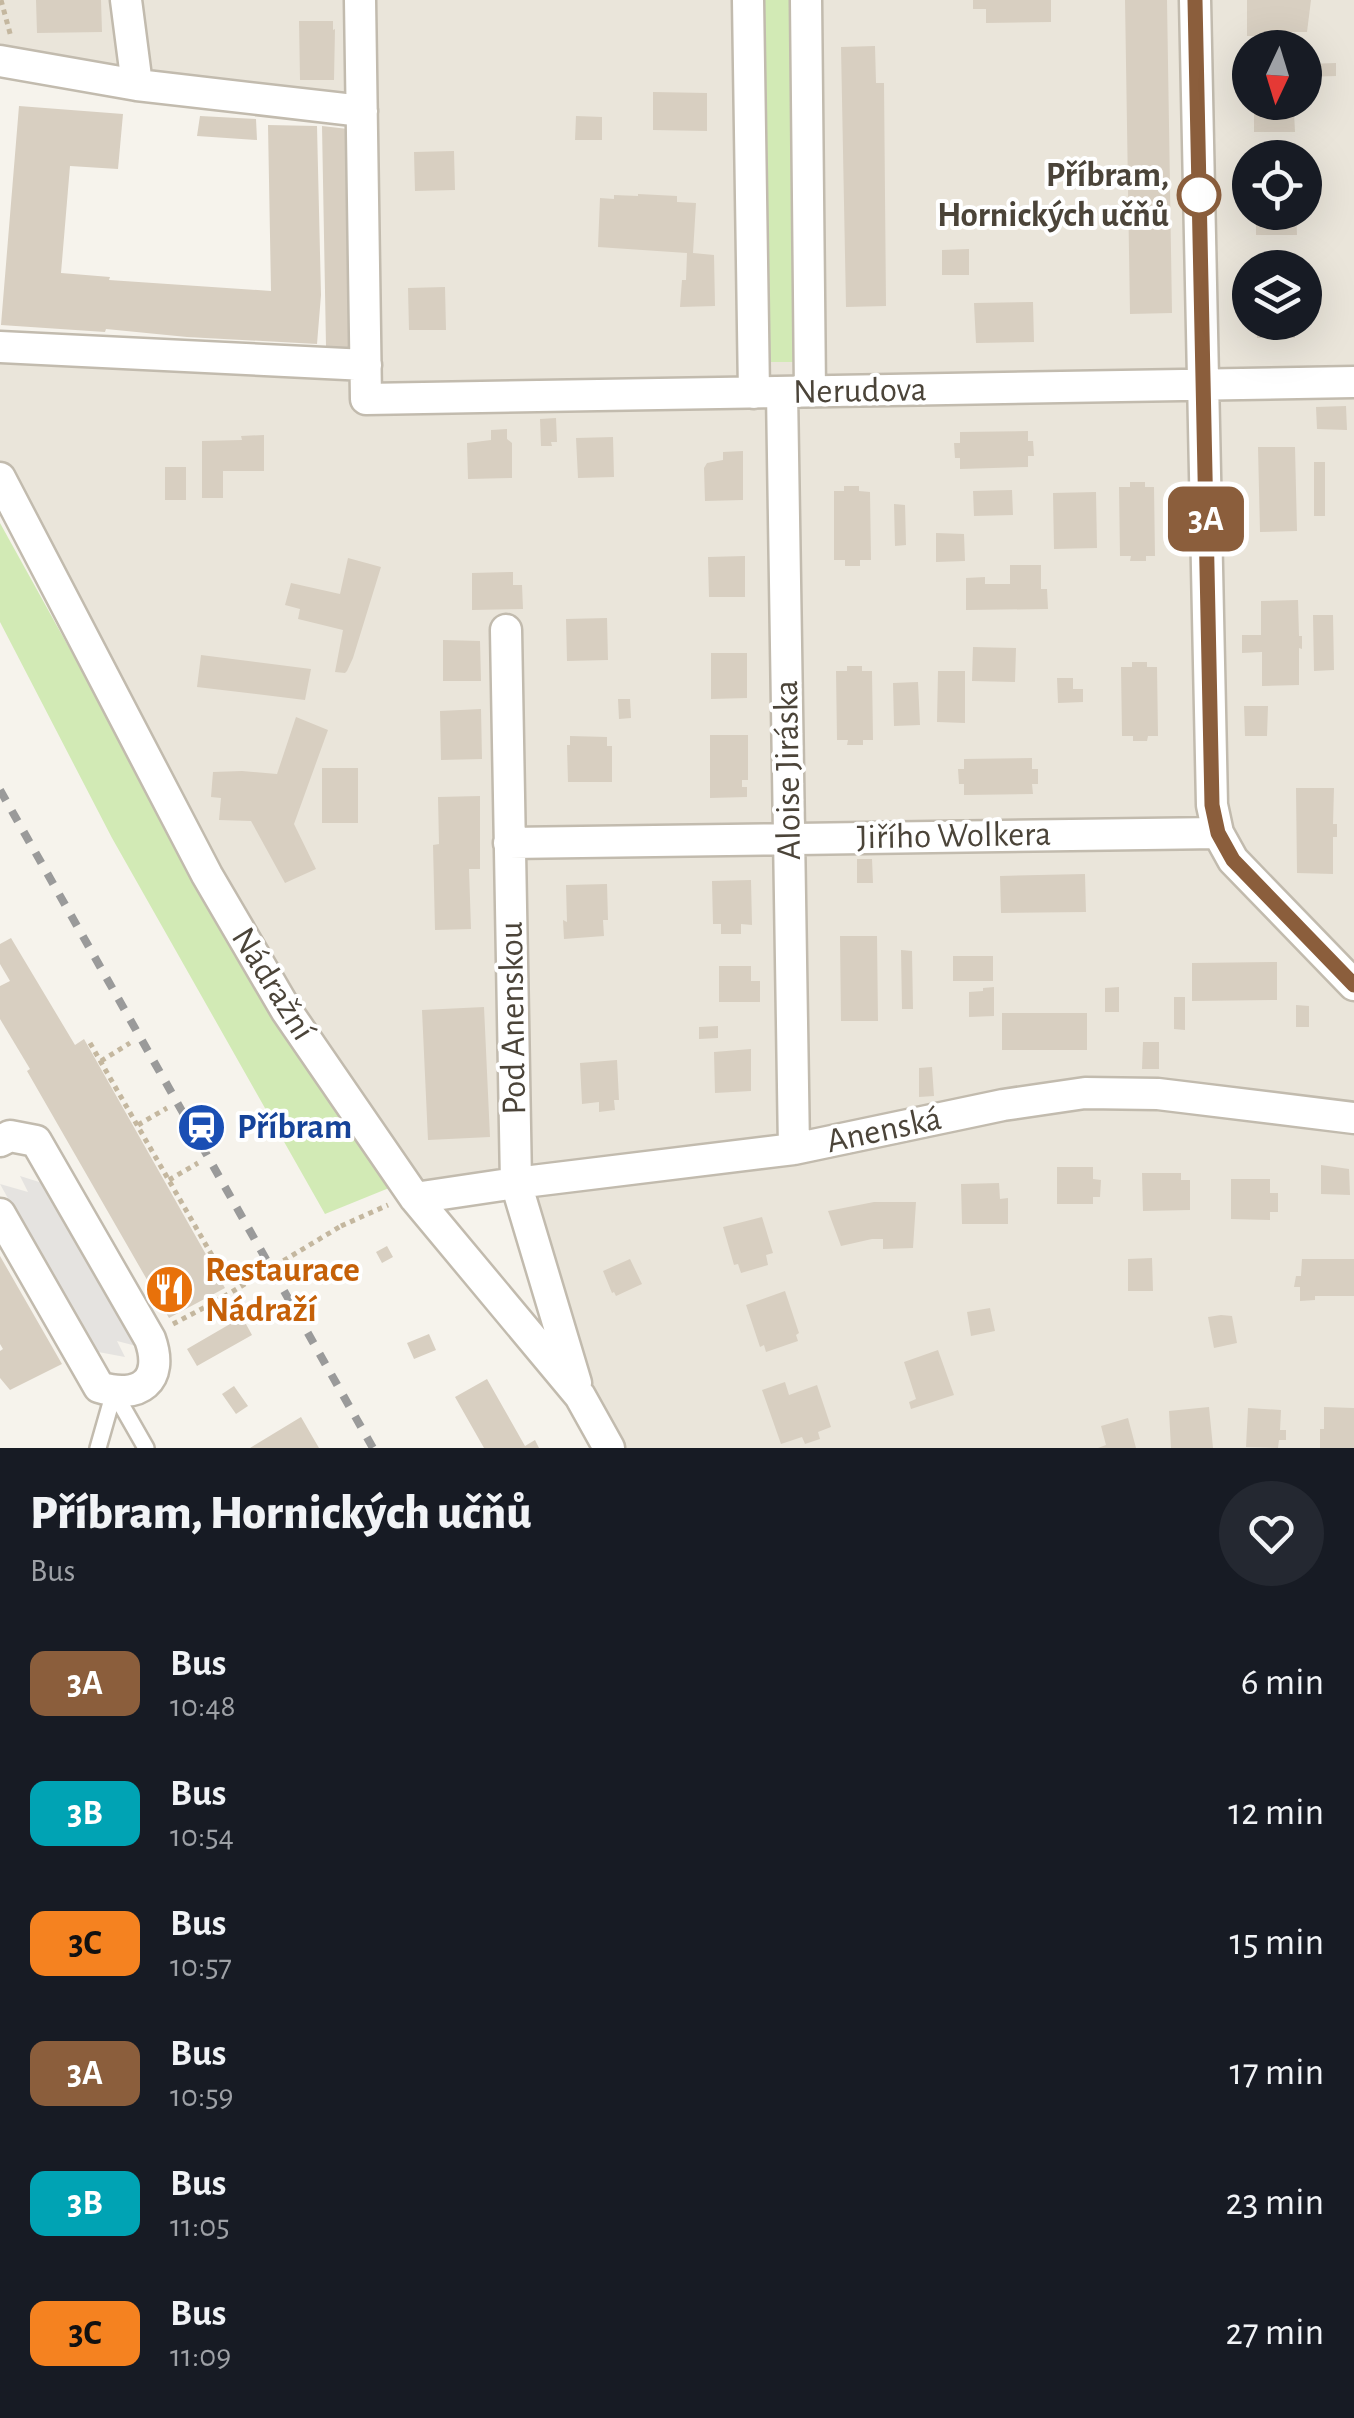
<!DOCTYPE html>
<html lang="en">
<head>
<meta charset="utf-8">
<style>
	body { margin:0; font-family:"Alegreya Sans",sans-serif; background:#242831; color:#f1f3f6; height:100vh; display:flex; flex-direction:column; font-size:38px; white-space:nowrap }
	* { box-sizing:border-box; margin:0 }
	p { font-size:32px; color:#9ea1a6 }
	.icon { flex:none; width:55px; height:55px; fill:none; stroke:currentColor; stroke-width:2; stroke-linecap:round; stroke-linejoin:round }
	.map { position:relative; height:1448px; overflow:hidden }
	.drawer { display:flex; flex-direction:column; background:#171b24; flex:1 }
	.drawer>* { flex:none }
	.badge { padding:0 20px; border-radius:15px; font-size:35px; line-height:65px }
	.needle { width:65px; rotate:184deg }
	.controls { position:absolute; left:1232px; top:30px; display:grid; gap:20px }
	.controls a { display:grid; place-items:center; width:90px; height:90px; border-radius:50%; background:#171b24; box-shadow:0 10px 40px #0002; font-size:50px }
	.map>.badge { position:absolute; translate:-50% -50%; box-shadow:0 0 0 5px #fff }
	.round { display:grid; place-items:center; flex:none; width:105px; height:105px; border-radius:52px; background:#242831 }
	.head { display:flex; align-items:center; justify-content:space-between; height:170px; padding:0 30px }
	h1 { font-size:48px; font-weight:800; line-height:75px }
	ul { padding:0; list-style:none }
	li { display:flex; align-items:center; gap:30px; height:130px; padding:0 30px }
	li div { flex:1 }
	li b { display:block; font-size:38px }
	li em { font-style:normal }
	li .badge { min-width:110px; font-weight:700; text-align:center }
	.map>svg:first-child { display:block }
	.residential { fill:#eae5da; fill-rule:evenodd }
	.green { fill:#d2eab5 }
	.parking { fill:#e5e3e0 }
	.building { fill:#d8cfc1 }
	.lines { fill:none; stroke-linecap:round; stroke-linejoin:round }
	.lane-casing { stroke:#c2bbae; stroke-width:20 }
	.street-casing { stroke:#c2bbae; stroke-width:35 }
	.path { stroke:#c4b79f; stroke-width:5; stroke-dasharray:5 5; stroke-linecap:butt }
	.lane { stroke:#fff; stroke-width:15 }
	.street { stroke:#fff; stroke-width:30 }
	.rail { stroke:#9a9a9a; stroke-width:8; stroke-dasharray:12 12; stroke-linecap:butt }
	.path-bridge { stroke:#c4b79f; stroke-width:5; stroke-dasharray:5 5; stroke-linecap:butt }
	.line-casing { stroke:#fff; stroke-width:22 }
	.line { stroke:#8b5e3c; stroke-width:15 }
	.stop-dot { fill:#fff; stroke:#8b5e3c; stroke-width:5 }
	.labels { text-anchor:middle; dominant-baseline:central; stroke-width:8; stroke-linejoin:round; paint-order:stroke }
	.stop-label { font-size:35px; font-weight:bold; fill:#4b4439; stroke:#fff; text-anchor:end }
	.street-label { font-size:35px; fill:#4b4439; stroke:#fff }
	.transit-label { font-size:35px; font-weight:bold; fill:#164399; stroke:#fff; text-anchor:start }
	.food-label { font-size:35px; font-weight:bold; fill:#c56008; stroke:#fff; text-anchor:start }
</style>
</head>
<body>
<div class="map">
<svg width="1354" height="1448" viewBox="0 0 1354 1448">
	<rect width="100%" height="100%" fill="#f6f3ec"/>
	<!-- residential -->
	<path class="residential" d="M 0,0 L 1354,0 L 1354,1448 L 603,1448 L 512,1184 L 415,1198 L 0,497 L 0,345 L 366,364 L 367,112 L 0,64 ZM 1250,48 L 1305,48 L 1305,102 L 1250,102 ZM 1250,158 L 1305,158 L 1305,212 L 1250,212 ZM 1250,268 L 1305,268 L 1305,322 L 1250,322 Z"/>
	<!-- green -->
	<path class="green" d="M 762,0 L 794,0 L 796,362 L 769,362 Z
		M 0,523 L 279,1027 L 389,1188 L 325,1214 L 112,838 L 0,622 Z"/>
	<!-- parking -->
	<path class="parking" d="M 20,1176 L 52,1186 L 144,1348 L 117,1341 L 125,1357 L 93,1351 L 0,1184 L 28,1192 Z"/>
	<!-- building -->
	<path class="building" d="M 36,0 L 101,0 L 102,32 L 37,33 Z
		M 973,0 L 1051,0 L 1051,22 L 986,23 L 986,9 L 973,9 Z
		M 1125,0 L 1167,0 L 1172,313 L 1130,314 Z
		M 1247,0 L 1311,0 L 1307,32 L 1279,32 L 1279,37 L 1247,36 Z
		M 299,21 L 333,21 L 333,30 L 335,29 L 334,80 L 300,80 Z
		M 875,46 L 876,83 L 884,83 L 886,306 L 846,307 L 841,47 Z
		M 1336,63 L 1336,76 L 1305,77 L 1305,64 Z
		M 653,92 L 707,93 L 707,131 L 653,130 Z
		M 1254,102 L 1286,102 L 1287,112 L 1294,112 L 1295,132 L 1254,132 Z
		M 19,106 L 123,114 L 118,169 L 70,166 L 61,273 L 110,277 L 109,280 L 271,291 L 268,125 L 317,126 L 321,295 L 317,344 L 187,337 L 106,329 L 105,332 L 1,325 Z
		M 200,116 L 256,119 L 257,140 L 197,136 Z
		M 576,116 L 602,117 L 602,140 L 575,140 Z
		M 322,126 L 348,129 L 351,348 L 326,346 Z
		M 454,151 L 455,190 L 415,191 L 414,152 Z
		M 638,194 L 677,196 L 677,202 L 696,203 L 693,253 L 714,255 L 715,306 L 680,307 L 682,280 L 686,280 L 687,253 L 598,247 L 600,198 L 614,199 L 614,195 L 638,196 Z
		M 1256,212 L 1296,212 L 1297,235 L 1256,235 Z
		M 969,249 L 969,275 L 942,275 L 942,250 Z
		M 445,287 L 446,330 L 409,330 L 408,288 Z
		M 1033,302 L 1034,342 L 976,343 L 974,303 Z
		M 1257,322 L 1295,322 L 1295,338 L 1257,338 Z
		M 1346,406 L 1347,430 L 1317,429 L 1316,407 Z
		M 556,418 L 557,442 L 551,442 L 552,446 L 541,446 L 540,419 Z
		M 507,429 L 507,439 L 512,443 L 512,478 L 468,479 L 467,443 L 491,440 L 491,430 Z
		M 1028,431 L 1028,441 L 1033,441 L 1034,456 L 1028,456 L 1028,467 L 960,469 L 960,458 L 955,458 L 954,443 L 960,443 L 960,432 Z
		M 264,435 L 264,471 L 223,471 L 223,498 L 202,498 L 202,441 L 242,440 L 241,436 Z
		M 613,437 L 614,477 L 578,478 L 576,438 Z
		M 1258,447 L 1295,447 L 1297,531 L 1260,532 Z
		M 743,451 L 743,500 L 705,501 L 704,468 L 707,463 L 723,460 L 723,452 Z
		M 1314,462 L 1325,462 L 1325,516 L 1314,516 Z
		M 165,467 L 186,467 L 186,500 L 165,500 Z
		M 1130,482 L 1145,482 L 1145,487 L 1154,487 L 1155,556 L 1146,556 L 1146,561 L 1130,561 L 1131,556 L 1120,556 L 1119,487 L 1130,487 Z
		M 844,486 L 859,486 L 859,491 L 870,492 L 871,560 L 860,560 L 860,566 L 845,566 L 845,560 L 834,560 L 834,491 L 844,491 Z
		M 1012,490 L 1013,515 L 974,516 L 973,491 Z
		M 1096,492 L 1097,548 L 1054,549 L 1053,493 Z
		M 894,504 L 905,505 L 906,545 L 895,546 Z
		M 936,533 L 964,534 L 965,561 L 936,562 Z
		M 745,556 L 745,597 L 709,597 L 708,557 Z
		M 348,558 L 381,567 L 353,658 L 347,671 L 345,673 L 335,672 L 343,630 L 298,619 L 300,609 L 285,605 L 291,583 L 340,594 Z
		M 1010,565 L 1041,565 L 1041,589 L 1047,589 L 1048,609 L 966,610 L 966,578 L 985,577 L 985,584 L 1010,584 Z
		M 513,572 L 513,585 L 522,585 L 523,609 L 472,610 L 472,573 Z
		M 1298,600 L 1299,636 L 1302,636 L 1302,649 L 1299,648 L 1299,685 L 1262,686 L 1262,652 L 1242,653 L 1242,635 L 1261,635 L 1261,601 Z
		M 1313,615 L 1333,615 L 1334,670 L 1314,671 Z
		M 607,618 L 608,660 L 567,661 L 566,619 Z
		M 443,640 L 480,641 L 481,681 L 443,681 Z
		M 973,647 L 1016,648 L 1015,682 L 972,681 Z
		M 711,653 L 747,653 L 747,698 L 711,699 Z
		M 201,655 L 311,669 L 305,700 L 197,687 Z
		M 1132,662 L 1147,662 L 1147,667 L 1157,667 L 1158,736 L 1148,736 L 1147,741 L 1133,741 L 1133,736 L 1122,736 L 1121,667 L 1132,667 Z
		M 847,666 L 862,666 L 862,671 L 872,671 L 873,740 L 863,740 L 863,745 L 847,745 L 848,740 L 837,740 L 836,671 L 847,671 Z
		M 938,671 L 965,671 L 965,723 L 937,722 Z
		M 1057,678 L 1073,678 L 1073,689 L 1083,689 L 1083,702 L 1058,703 Z
		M 918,682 L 920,725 L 894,726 L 893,683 Z
		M 618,699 L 630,699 L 631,718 L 619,719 Z
		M 1244,706 L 1268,706 L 1267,736 L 1245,736 Z
		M 481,709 L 482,759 L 441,760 L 440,711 Z
		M 296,717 L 328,730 L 294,824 L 316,869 L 285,883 L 251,821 L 219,820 L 221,798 L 211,797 L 213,772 L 242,771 L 277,774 Z
		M 710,735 L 748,735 L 748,780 L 742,780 L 742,787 L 747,787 L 747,797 L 710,798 Z
		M 570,736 L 607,737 L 607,746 L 612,746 L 612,782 L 568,782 L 567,745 L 570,745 Z
		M 1032,758 L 1032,769 L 1038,769 L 1038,784 L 1032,784 L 1033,794 L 964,795 L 964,784 L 959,784 L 958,769 L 964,769 L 964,759 Z
		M 322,768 L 358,768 L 358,823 L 322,823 Z
		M 1296,788 L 1334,788 L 1333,824 L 1337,824 L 1337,837 L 1333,837 L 1333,874 L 1297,873 Z
		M 480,796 L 480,869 L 469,869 L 471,929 L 435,930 L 433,845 L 439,844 L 438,797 Z
		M 857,859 L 872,859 L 873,883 L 857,883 Z
		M 1085,874 L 1086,912 L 1001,913 L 1000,876 Z
		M 751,880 L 752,925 L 741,924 L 741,934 L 721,934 L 721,924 L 713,924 L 712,881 Z
		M 607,884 L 608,920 L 603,920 L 604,936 L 564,939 L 563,920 L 567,922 L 566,885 Z
		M 840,936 L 877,936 L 878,1021 L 841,1021 Z
		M 11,938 L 75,1045 L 84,1039 L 225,1288 L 169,1318 L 27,1071 L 30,1069 L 0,1019 L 0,986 L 10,981 L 0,964 L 0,944 Z
		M 901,950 L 912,951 L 913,1009 L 902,1009 Z
		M 953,956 L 993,956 L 993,981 L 953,981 Z
		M 1277,962 L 1277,1000 L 1192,1001 L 1192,963 Z
		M 719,966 L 751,966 L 751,981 L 760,981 L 760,1002 L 719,1002 Z
		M 994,987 L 994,1016 L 969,1017 L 969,992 L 983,991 L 983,988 Z
		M 1119,987 L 1119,1012 L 1105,1012 L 1105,988 Z
		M 1174,997 L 1185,997 L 1185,1030 L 1174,1029 Z
		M 1296,1005 L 1309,1006 L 1309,1027 L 1296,1027 Z
		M 484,1007 L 490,1137 L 428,1140 L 422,1010 Z
		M 1002,1013 L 1087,1013 L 1087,1050 L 1002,1050 Z
		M 718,1026 L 718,1038 L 699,1039 L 699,1027 Z
		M 1143,1042 L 1159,1042 L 1159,1069 L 1142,1069 Z
		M 751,1049 L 751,1091 L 715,1093 L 714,1052 Z
		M 617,1060 L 619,1100 L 614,1100 L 615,1110 L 599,1112 L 599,1102 L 582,1104 L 580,1063 Z
		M 932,1067 L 934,1096 L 919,1097 L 919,1068 Z
		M 1321,1165 L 1349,1169 L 1350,1195 L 1321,1194 Z
		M 1057,1167 L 1093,1167 L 1093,1179 L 1101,1180 L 1100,1197 L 1093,1197 L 1093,1204 L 1057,1204 Z
		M 1142,1173 L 1181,1173 L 1181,1180 L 1190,1180 L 1190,1210 L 1143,1211 Z
		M 1231,1179 L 1270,1179 L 1270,1193 L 1278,1193 L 1278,1212 L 1270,1212 L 1270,1220 L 1231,1219 Z
		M 999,1183 L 1000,1199 L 1008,1198 L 1008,1224 L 962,1224 L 961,1184 Z
		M 874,1202 L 916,1202 L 913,1248 L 883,1249 L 883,1239 L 872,1239 L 841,1246 L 828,1211 Z
		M 762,1217 L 773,1253 L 766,1255 L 768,1265 L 741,1273 L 738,1264 L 734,1265 L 723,1227 Z
		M 387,1246 L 393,1257 L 382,1263 L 376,1252 Z
		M 0,1256 L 62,1364 L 10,1390 L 0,1378 L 0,1351 L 3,1349 L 0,1344 Z
		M 1152,1258 L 1153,1291 L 1128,1291 L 1128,1259 Z
		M 630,1259 L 642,1284 L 616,1296 L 614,1292 L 612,1293 L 603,1271 Z
		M 1302,1259 L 1354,1259 L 1354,1296 L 1315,1296 L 1315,1300 L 1300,1301 L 1300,1287 L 1294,1287 L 1296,1276 L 1301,1276 Z
		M 785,1291 L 799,1333 L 796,1335 L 798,1341 L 766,1352 L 764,1345 L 760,1347 L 746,1305 Z
		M 235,1304 L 252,1335 L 197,1366 L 187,1349 L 230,1324 L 223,1311 Z
		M 990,1308 L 995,1331 L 971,1336 L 967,1312 Z
		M 1221,1315 L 1232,1316 L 1237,1343 L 1214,1348 L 1208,1317 Z
		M 429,1334 L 436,1350 L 414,1359 L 407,1343 Z
		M 938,1350 L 954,1395 L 911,1409 L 909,1402 L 916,1399 L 904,1362 Z
		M 487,1379 L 525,1446 L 535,1440 L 539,1448 L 484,1448 L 455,1397 Z
		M 785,1382 L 789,1395 L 817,1385 L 831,1427 L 818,1432 L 820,1439 L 805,1444 L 802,1437 L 781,1444 L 762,1390 Z
		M 234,1386 L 248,1406 L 236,1414 L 222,1394 Z
		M 1209,1407 L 1213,1448 L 1171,1448 L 1169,1411 Z
		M 1324,1407 L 1354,1408 L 1354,1448 L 1320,1448 L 1320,1429 L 1324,1429 Z
		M 1248,1408 L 1281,1410 L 1280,1430 L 1286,1430 L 1286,1440 L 1279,1440 L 1278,1448 L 1246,1447 Z
		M 301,1417 L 319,1448 L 250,1448 Z
		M 1128,1418 L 1136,1448 L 1098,1448 L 1106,1445 L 1101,1426 Z"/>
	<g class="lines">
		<defs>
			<path id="lane" d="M 114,1392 L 146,1448
				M 98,1448 L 114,1392"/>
			<path id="street" d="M 126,0 L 137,85
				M 360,0 L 366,399 L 1354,382
				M 748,0 L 754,393
				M 806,0 L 810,391
				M 1195,0 L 1212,805 L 1218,833 L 1233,860 L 1354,985
				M 0,61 L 137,85 L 362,111
				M 0,347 L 366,365
				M 782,392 L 794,1149
				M 0,478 L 207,875 L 286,1010 L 415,1198 L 580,1396 L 609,1448
				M 506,630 L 516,1183 L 576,1383
				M 509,843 L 1218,833
				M 0,1141 L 10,1136 L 36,1141 L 150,1339 C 165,1381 139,1400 99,1387 L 0,1214
				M 415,1198 L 516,1183 L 794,1149 L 1003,1105 L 1085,1093 L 1158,1094 L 1354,1118"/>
		</defs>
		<!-- lane casing -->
		<use href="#lane" class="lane-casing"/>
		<!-- street casing -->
		<use href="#street" class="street-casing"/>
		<!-- path -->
		<path class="path" d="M 1,0 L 11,37
			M 90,1043 L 225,1278
			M 101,1061 L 130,1043
			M 138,1125 L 167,1108
			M 169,1180 L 198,1163
			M 341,1226 L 388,1205
			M 173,1324 L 215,1302"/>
		<!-- lane -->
		<use href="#lane" class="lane"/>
		<!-- street -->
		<use href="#street" class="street"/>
		<!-- rail -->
		<path class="rail" d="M 0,790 L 373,1448"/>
		<!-- path-bridge -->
		<path class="path-bridge" d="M 215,1302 L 341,1226"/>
	</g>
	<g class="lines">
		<defs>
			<path id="line" d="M 1195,0 L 1212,805 L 1218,833 L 1233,860 L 1354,985"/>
		</defs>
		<!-- line casing -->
		<use href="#line" class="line-casing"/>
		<!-- line -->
		<use href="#line" class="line"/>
	</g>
	<!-- icons -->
	<defs>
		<symbol id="station-disc" viewBox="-11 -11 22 22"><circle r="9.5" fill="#1a4fb4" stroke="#fff"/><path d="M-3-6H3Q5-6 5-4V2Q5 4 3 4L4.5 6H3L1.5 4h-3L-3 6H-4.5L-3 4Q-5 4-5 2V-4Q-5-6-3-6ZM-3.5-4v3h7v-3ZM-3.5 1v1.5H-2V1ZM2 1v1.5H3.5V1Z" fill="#fff"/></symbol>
		<symbol id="restaurant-disc" viewBox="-11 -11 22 22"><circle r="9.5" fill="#e8710a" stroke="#fff"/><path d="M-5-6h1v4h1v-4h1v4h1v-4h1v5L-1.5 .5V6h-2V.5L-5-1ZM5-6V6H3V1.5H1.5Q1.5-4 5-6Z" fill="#fff"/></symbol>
	</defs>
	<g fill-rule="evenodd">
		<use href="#station-disc" x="174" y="1100" width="55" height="55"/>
		<use href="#restaurant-disc" x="142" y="1262" width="55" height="55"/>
	</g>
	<!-- markers -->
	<circle class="stop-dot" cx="1199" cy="195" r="20"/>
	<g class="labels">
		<!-- stop labels -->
		<g class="stop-label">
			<text x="1169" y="175">Příbram,<tspan x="1169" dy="40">Hornických učňů</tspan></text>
		</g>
		<!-- street labels -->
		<g class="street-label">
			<text transform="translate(860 391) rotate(-1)">Nerudova</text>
			<text transform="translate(788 770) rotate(-91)">Aloise Jiráska</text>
			<text transform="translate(954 836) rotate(-1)">Jiřího Wolkera</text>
			<text transform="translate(273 984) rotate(58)">Nádražní</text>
			<text transform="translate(513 1018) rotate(-91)">Pod Anenskou</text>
			<text transform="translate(884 1130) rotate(-12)">Anenská</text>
		</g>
		<!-- transit labels -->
		<g class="transit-label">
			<text x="237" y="1127">Příbram</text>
		</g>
		<!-- food labels -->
		<g class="food-label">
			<text x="205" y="1270">Restaurace<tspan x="205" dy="40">Nádraží</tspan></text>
		</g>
	</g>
</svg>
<div class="controls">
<a><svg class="needle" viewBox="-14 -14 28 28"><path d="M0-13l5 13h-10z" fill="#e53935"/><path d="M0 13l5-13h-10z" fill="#9ea1a6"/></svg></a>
<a><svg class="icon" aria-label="locate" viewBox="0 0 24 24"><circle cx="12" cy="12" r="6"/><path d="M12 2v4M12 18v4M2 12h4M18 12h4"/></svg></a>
<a><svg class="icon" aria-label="layers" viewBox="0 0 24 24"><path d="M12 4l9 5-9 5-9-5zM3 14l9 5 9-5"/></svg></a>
</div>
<b class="badge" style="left:1206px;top:519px;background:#8b5e3c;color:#fff">3A</b>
</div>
<section class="drawer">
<div class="head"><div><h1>Příbram, Hornických učňů</h1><p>Bus</p></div><a class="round"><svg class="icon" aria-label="heart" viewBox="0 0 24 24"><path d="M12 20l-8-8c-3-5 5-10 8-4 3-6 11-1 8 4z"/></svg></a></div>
<ul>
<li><span class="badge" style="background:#8b5e3c;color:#fff">3A</span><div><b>Bus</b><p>10:48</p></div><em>6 min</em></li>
<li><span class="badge" style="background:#00a3b4;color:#fff">3B</span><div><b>Bus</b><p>10:54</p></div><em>12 min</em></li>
<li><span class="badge" style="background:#f58220;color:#111">3C</span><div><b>Bus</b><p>10:57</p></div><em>15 min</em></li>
<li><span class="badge" style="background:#8b5e3c;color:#fff">3A</span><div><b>Bus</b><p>10:59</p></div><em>17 min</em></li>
<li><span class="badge" style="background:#00a3b4;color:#fff">3B</span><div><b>Bus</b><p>11:05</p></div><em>23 min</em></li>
<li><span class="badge" style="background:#f58220;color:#111">3C</span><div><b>Bus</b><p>11:09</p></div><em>27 min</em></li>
</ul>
</section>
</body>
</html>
